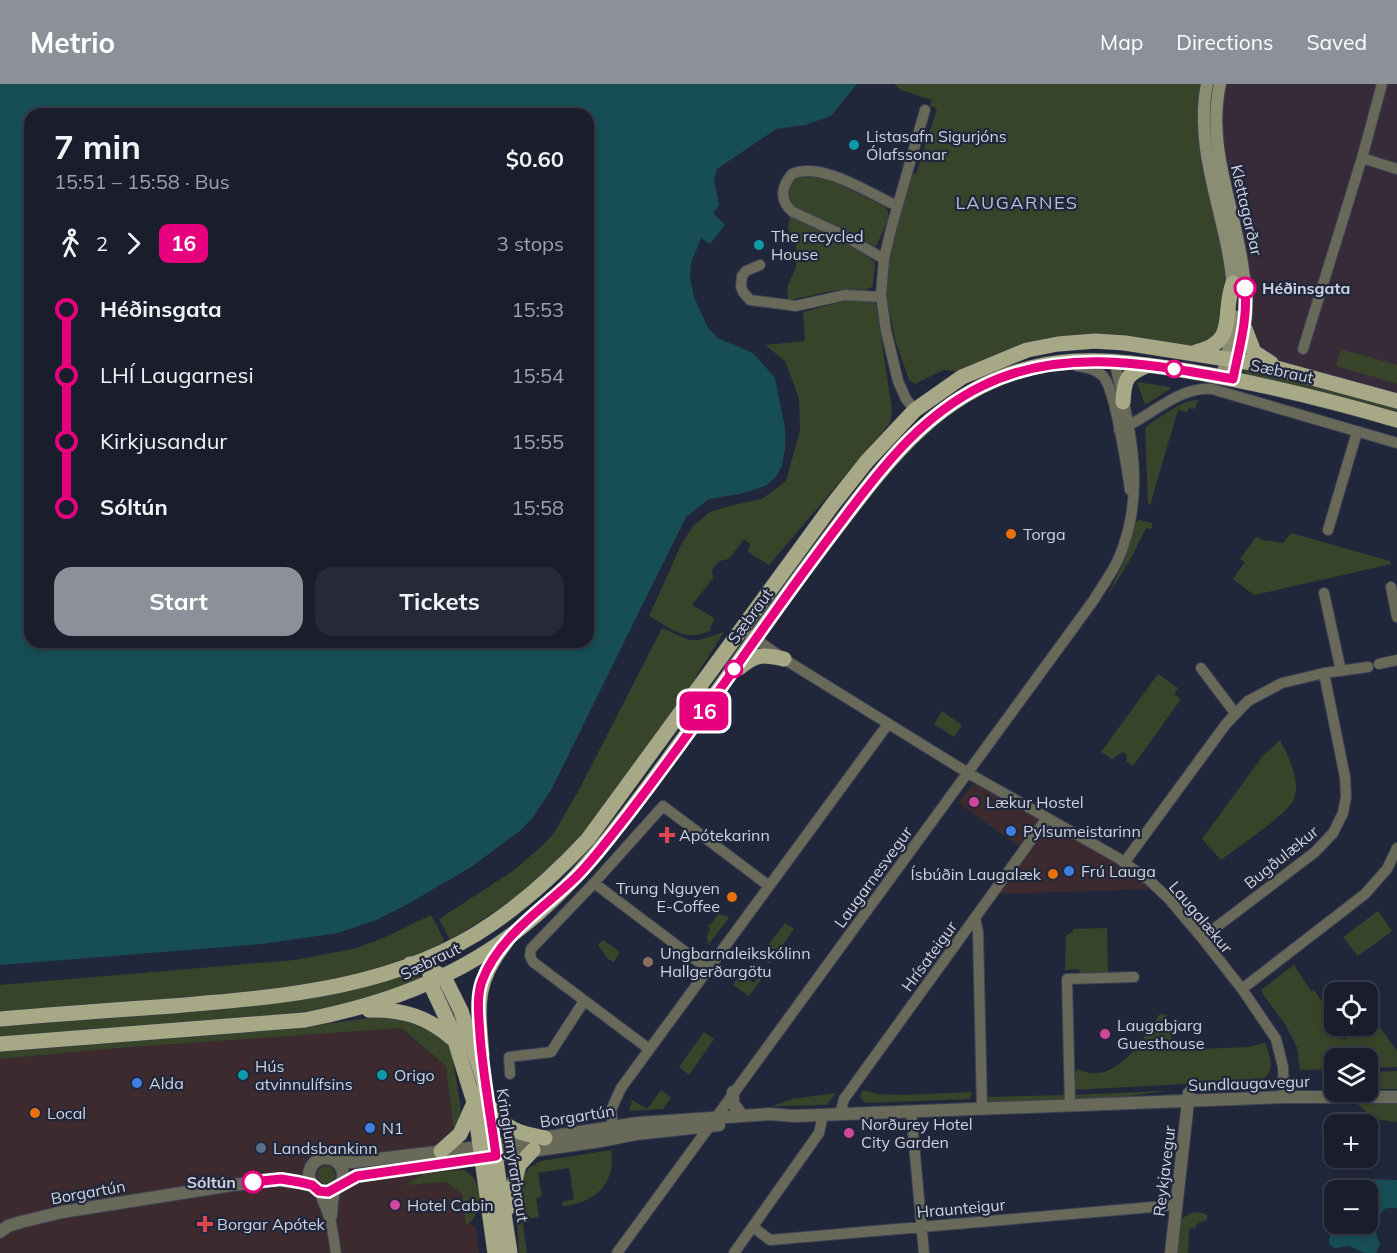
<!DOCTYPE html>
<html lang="en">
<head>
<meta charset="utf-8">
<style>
	body { margin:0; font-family:Mulish,sans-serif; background:#262a38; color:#f1f3f6; height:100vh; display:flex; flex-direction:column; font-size:22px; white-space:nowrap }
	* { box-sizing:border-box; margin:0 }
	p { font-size:20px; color:#9fa2a9 }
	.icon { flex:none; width:33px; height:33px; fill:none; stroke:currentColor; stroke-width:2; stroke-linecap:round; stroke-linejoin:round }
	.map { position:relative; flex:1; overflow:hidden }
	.sheet { position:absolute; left:24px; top:24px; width:570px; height:540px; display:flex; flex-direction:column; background:#191d2c; border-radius:18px; box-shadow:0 3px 9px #0003,0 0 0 2px #373b48 }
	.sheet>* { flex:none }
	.badge { padding:0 12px; border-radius:9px; font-size:21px; line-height:39px }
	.buttons { position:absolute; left:1324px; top:898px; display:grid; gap:12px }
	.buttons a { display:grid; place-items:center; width:54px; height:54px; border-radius:12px; background:#191d2c; box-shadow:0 3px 9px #0003,0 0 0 2px #373b48; font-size:30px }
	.map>.badge { position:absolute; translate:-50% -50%; box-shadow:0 0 0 3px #fff }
	.legs { display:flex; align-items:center; gap:9px; height:66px; padding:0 30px; font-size:20px }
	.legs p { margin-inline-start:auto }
	.head { display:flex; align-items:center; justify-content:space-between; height:102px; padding:0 30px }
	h1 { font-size:33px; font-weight:700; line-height:45px }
	.action { display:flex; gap:12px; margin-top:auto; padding:12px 30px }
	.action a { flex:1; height:69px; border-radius:18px; background:#8c9099; color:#fff; font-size:24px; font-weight:700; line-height:69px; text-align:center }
	.action a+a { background:#262a38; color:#f1f3f6 }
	ul { padding:0 30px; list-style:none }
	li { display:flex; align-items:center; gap:21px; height:66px; font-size:22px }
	li i { display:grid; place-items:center; width:9px; height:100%; margin:0 8px; background:currentColor }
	li i::after { content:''; width:15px; height:15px; margin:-8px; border:4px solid; border-radius:50%; background:#191d2c }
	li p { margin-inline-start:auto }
	li:first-child i { background:linear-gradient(#0000 50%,currentColor 0) }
	li:last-child i { background:linear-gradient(currentColor 50%,#0000 0) }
	header { display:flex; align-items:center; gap:36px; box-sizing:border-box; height:84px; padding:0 30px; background:#8c9099; color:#fff }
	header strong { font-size:28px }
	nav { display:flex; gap:33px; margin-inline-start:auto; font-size:21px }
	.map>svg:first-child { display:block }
	.commercial { fill:#3d2a2f }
	.industrial { fill:#372b39 }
	.green { fill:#384429 }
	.water { fill:#174e56; fill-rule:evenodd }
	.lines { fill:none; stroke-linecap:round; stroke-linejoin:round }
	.minor-casing { stroke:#3d4255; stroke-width:12 }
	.tertiary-casing { stroke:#3d4255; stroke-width:14 }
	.secondary-casing { stroke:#3d4255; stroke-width:14 }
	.primary-casing { stroke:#3d4255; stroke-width:16 }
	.minor { stroke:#686958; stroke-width:10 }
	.tertiary { stroke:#686958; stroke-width:12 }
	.secondary { stroke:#8b8d72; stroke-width:12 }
	.primary { stroke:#a7a986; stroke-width:15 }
	.line-1-casing { stroke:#fff; stroke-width:14 }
	.line-1 { stroke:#e6007e; stroke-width:9 }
	.culture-dot { fill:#0f9aa8; stroke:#21273b; stroke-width:2 }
	.stop-1-dot { fill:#fff; stroke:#e6007e; stroke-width:3 }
	.food-dot { fill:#e8710a; stroke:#21273b; stroke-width:2 }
	.hotel-dot { fill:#d1479c; stroke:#21273b; stroke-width:2 }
	.shop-dot { fill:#3f7fe0; stroke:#21273b; stroke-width:2 }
	.health-dot { fill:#e0444e; stroke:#21273b; stroke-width:2 }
	.education-dot { fill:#8d6e63; stroke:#21273b; stroke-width:2 }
	.service-dot { fill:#5c6f8a; stroke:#21273b; stroke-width:2 }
	.labels { text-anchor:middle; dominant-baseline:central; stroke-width:4.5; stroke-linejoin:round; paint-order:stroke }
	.poi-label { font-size:16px; fill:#ced2df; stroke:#21273b; text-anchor:start }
	.street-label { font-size:16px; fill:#ced2df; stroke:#21273b }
	.stop-label { font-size:16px; font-weight:bold; fill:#ced2df; stroke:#21273b; text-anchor:start }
	.neighbourhood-label { font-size:18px; letter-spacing:1.5px; fill:#b5bed7; stroke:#21273b }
</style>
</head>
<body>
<header>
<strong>Metrio</strong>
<nav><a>Map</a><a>Directions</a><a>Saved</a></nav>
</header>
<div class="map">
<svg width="1397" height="1169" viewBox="0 0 1397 1169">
	<rect width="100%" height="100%" fill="#21273b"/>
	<!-- commercial -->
	<path class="commercial" d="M 981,700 L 1124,780 L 1152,805 L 997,810 L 1027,768 L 958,719 L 972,701 Z
		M 402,944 L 402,946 L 446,982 L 454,1049 L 464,1086 L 424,1089 L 406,1100 L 446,1098 L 462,1110 L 466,1141 L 470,1140 L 476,1143 L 479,1169 L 0,1169 L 0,975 L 118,964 Z"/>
	<!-- industrial -->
	<path class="industrial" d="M 1202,0 L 1397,0 L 1397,323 L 1213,277 L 1203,84 L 1198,27 Z"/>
	<!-- green -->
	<path class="green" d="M 894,0 L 1202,0 L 1198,27 L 1203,84 L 1227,192 L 1221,244 L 1216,254 L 1200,263 L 1099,253 L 956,287 L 943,286 L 915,300 L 909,296 L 895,255 L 885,205 L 895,149 L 910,89 L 916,90 L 937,25 L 930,22 L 932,16 L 901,6 Z
		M 812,92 L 828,95 L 884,122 L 888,127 L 888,135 L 876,163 L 789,120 C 787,110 789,103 796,95 Z
		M 790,131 C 819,144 852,156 875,179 L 873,202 C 865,209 851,206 840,206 C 825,207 805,214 788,216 L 787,203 L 796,184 L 796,156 L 788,145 Z
		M 870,216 L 876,220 L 892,326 L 890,339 L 769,481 L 748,468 L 750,460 L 744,455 L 729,475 L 719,477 L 712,486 L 713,494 L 692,521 L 714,534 L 710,547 C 683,558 673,545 649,532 L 681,461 L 693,442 L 710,428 L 729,422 L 762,415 L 786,397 L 800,347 L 799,314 L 785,277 L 765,261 L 805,257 L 803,228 L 844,217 Z
		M 1341,265 L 1397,281 L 1397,300 L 1336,282 Z
		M 1242,282 L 1397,323 L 1397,331 L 1250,293 L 1240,285 Z
		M 1137,298 L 1170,303 L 1170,305 L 1145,321 Z
		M 1198,316 L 1195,325 L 1189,324 L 1187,328 L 1178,326 L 1150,421 L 1148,419 L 1145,345 L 1149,340 C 1163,332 1182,316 1198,316 Z
		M 1139,436 L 1152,439 L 1152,445 L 1146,444 L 1131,474 L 1107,513 L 1127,471 L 1134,440 Z
		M 1291,449 L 1390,477 L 1391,480 L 1254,511 L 1233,495 L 1245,478 L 1240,475 L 1256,453 L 1263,456 L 1283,459 Z
		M 662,544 L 689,556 L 700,556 L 724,548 L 698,589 L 687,612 C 639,676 592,750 530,802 C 505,822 478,839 450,856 L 439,835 L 513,787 L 542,762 L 554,749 L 580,704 Z
		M 1158,590 L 1178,604 L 1174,610 L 1181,615 L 1133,682 L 1126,677 L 1127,671 L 1123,668 L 1112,675 L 1101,668 Z
		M 942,627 L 962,641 L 954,653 L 934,640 Z
		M 1280,656 C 1288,672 1301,696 1294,715 C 1288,730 1236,764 1221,776 L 1202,755 L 1262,673 Z
		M 1378,827 L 1392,847 L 1358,872 L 1343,853 Z
		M 718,830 L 727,832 L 729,834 L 708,861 L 707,851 L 710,846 L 708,841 L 712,839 Z
		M 431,831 L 444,856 L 442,860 L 385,884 L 295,906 L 0,931 L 0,901 L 295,876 L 357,864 L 388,852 Z
		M 785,839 L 794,845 L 769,880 L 761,871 Z
		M 1107,844 L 1108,888 L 1080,889 L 1079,885 L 1065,886 L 1066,851 L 1073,848 L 1073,845 Z
		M 603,856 L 620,868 L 614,878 L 608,875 L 598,861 Z
		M 1294,881 L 1311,907 L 1314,906 L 1335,936 L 1333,940 L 1344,956 L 1364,942 L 1368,942 L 1368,939 L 1374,935 L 1397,967 L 1397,983 L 1368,984 L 1368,975 L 1335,975 L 1335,985 L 1300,986 L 1297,963 L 1285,940 L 1262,909 L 1262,905 Z
		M 765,884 L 768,886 L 749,912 L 733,901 L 740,890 L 754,899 Z
		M 417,886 L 421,896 L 335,924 L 295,932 L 0,956 L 0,941 L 276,919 L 329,910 Z
		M 1160,930 L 1167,931 L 1168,946 L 1171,946 L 1172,963 L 1178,966 L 1248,963 L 1265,959 C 1270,972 1277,989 1260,996 L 1072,1006 L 1071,991 L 1078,985 C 1115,1004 1143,955 1160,930 Z
		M 376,933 L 414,936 L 450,957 L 461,1026 L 454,1049 L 446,982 L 401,944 L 118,964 L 0,975 L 0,967 L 295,944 Z
		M 704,948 L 714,955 L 689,991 L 679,983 Z
		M 1397,987 L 1397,1005 L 1368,1005 L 1368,988 Z
		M 661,1006 L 671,1014 L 663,1025 L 629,1027 L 632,1016 L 647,1025 Z
		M 863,1006 L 877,1010 L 903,1011 L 972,1008 L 970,1015 L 866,1019 L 860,1013 Z
		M 1166,1007 L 1108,1015 L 1076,1016 L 1072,1011 Z
		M 836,1009 L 827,1021 L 773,1022 L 792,1015 Z
		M 1066,1011 L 1066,1017 L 986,1018 L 984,1013 Z
		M 1397,1018 L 1397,1038 L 1375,1035 L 1356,1019 Z
		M 611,1066 C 617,1099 594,1120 562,1122 L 562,1118 L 574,1115 L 569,1084 L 538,1089 L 542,1112 L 536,1114 L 539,1133 L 522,1135 L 527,1169 L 519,1169 L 515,1111 L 522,1094 L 530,1083 L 541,1077 Z
		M317 1091a9 9 0 1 1 18 0a9 9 0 1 1-18 0Z
		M 464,1086 C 484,1096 484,1129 466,1142 L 462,1110 L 446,1098 L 405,1101 L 424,1089 Z
		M 1193,1128 L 1203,1129 L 1207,1131 L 1207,1136 L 1198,1139 L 1195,1144 L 1189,1145 L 1188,1169 L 1177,1169 L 1181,1135 Z"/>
	<!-- water -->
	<path class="water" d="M 0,0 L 857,0 L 831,32 L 805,41 L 776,45 L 717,85 L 714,95 L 719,121 L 713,129 L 725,141 L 710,160 L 701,154 L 691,179 L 690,193 L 694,213 L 708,244 L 718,254 L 753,269 L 775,294 L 785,344 L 785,365 L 782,381 L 776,393 L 765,402 L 740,410 L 709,415 L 686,433 L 551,706 L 533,733 L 520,747 L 471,783 L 408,820 L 376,836 L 338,849 L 261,860 L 0,881 ZM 30,30 L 588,30 L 588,558 L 30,558 Z
		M 1358,1095 L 1397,1096 L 1397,1124 L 1386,1124 C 1372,1135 1374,1145 1380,1160 L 1376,1169 L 1365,1169 L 1349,1162 L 1334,1164 L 1329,1159 L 1330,1152 L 1336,1147 L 1340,1140 L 1368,1140 L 1368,1107 L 1358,1107 Z"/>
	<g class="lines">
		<defs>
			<path id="minor" d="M 1362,74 L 1397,85
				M 884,175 L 841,150 L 793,128 C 779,117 781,103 792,90 C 821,77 869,109 897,122
				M 760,181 L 746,187 L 742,192 L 741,203 L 743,208 L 750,216 L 796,222 L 845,211 L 881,213
				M 1303,265 L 1362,74 L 1382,0
				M 1077,282 C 1086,283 1096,285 1103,292 C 1115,305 1127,385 1130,406
				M 915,326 L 906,315 L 898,297 L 886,247 L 881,211 L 884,175 L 891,145 L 925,26
				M 1119,346 C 1149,334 1178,302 1212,305 L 1397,359
				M 1328,446 L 1357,348
				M 1391,503 L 1397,533
				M 1324,509 L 1341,587
				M 750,551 L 784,575 L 968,689 L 1118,774 L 1150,797 L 1169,815 L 1202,854 L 1242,905 L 1276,955 L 1283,983 L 1284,1013
				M 1379,580 L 1397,576
				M 1201,584 L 1235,629
				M 1124,779 L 1226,640 L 1248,617 L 1282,599 L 1324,589 L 1368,583
				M 594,799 L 708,885
				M 975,834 L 978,848 L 982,1025
				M 1202,854 L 1315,768 L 1333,749 L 1343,729 L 1346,713 L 1345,693 L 1324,589
				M 1242,905 L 1365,810 L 1387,785 L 1397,764
				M 649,965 L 533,878 L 530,872 L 531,865 L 594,799 L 663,722 L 769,802
				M 510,990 L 509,973 L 551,968 L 584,917
				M 1070,1021 L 1067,895 L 1134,893
				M 911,1027 L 924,1169
				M 840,1030 L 844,1015 L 1047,734
				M 614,1051 L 611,1026 L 621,1004 L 888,640
				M 319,1107 L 331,1138 L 336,1169
				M 332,1132 L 333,1117 L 336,1104
				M 753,1143 L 770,1156 L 1176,1121
				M 617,1169 L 1093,517 C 1104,499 1118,481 1124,460 C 1145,398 1129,339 1114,277
				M 734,1169 L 819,1049 L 823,1031"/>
			<path id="tertiary" d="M 733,1008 L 733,1019 L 742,1032
				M309 1091a17 17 0 1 1 34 0a17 17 0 1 1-34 0Z
				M 337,1078 L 353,1078 L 495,1061 L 638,1039 L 770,1030 L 794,1032 L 1284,1013 L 1397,1013
				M 341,1099 L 357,1092 L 601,1057 L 636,1050 L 719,1041
				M 0,1148 L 8,1142 L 21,1138 L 62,1128 L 232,1101 L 281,1096 L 312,1101
				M 1171,1169 L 1189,1009"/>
			<path id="secondary" d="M 1207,0 C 1193,70 1229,136 1233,206
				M 1220,0 C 1206,64 1235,123 1243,186 C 1246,205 1248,226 1244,245 C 1242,262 1236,278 1233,295
				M 1222,293 L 1230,258 L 1234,232"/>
			<path id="primary" d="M 1245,245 L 1254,268 L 1271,279
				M 1196,268 C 1239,257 1221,231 1233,199
				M 1123,318 C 1124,294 1127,290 1148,281
				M 739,584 C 756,570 763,570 784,575
				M 410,880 L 424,882 L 444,893 L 461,927 L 484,998 L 510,1169
				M 430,891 L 430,899 L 451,944 L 474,1018 L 495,1169
				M 369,926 C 404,925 428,933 454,956
				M 0,935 C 57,930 115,926 172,922 C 282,913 400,904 493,839 C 528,815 559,786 588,755 L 833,420 L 867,377 L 915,326 L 962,293 L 1027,266 L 1058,260 L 1095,257 L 1125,259 L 1265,281 L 1397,317
				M 0,960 L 305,936 C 381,921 452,896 514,849 C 581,798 629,729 678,662 C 731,589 782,515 837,443 C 890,373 940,307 1030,284 C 1081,270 1137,279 1188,287 C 1259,299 1328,316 1397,336
				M 482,971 C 478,923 473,899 506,858
				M 490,1023 C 507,1046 517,1049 545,1054
				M 441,1067 L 460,1050 L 473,1021
				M 508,1124 L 519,1081 L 533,1066"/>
		</defs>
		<!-- minor casing -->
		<use href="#minor" class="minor-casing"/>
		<!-- tertiary casing -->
		<use href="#tertiary" class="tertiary-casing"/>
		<!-- secondary casing -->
		<use href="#secondary" class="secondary-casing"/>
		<!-- primary casing -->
		<use href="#primary" class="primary-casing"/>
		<!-- minor -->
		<use href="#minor" class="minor"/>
		<!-- tertiary -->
		<use href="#tertiary" class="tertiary"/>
		<!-- secondary -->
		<use href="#secondary" class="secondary"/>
		<!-- primary -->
		<use href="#primary" class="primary"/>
	</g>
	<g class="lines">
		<defs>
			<path id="line-1" d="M 253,1098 L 281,1095 L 299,1098 L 312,1101 L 319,1107 L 328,1108 L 357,1092 L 496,1072 C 491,1032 483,992 480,951 C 479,933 476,914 482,897 C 499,852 543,825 576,793 C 590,779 603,762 615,747 C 672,675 724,599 777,525 C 801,491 825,459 850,426 C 887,377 925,330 982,302 C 1063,262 1148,280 1233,295 C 1239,264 1248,236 1245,204"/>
		</defs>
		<!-- line-1 casing -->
		<use href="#line-1" class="line-1-casing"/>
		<!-- line-1 -->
		<use href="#line-1" class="line-1"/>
	</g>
	<!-- markers -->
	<g class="culture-dot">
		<circle cx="854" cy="61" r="6"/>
		<circle cx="759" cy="161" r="6"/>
		<circle cx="243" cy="991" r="6"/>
		<circle cx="382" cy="991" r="6"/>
	</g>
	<g class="stop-1-dot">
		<circle cx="1245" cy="204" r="10"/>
		<circle cx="1174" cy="285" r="8"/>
		<circle cx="734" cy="585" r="8"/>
		<circle cx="253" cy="1098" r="10"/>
	</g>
	<g class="food-dot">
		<circle cx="1011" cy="450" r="6"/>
		<circle cx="1053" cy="790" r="6"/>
		<circle cx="732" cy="813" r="6"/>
		<circle cx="35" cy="1029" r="6"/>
	</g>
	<g class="hotel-dot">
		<circle cx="974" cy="718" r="6"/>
		<circle cx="1105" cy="950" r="6"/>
		<circle cx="849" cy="1049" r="6"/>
		<circle cx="395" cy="1121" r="6"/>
	</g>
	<g class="shop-dot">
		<circle cx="1011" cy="747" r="6"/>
		<circle cx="1069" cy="787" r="6"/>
		<circle cx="137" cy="999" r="6"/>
		<circle cx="370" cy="1044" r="6"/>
	</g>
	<g class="health-dot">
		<path d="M664 742h6v6h6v6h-6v6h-6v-6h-6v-6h6z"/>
		<path d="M202 1131h6v6h6v6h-6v6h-6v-6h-6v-6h6z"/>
	</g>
	<circle class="education-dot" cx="648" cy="878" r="6"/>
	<circle class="service-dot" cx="261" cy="1064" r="6"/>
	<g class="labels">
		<!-- poi labels -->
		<g class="poi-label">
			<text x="866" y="52">Listasafn Sigurjóns<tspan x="866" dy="18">Ólafssonar</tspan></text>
			<text x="771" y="152">The recycled<tspan x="771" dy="18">House</tspan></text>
			<text x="1023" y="450">Torga</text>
			<text x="986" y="718">Lækur Hostel</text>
			<text x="1023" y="747">Pylsumeistarinn</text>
			<text x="679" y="751">Apótekarinn</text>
			<text x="1081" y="787">Frú Lauga</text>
			<text x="1041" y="790" text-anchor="end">Ísbúðin Laugalæk</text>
			<text x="720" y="804" text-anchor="end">Trung Nguyen<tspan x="720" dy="18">E-Coffee</tspan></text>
			<text x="660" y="869">Ungbarnaleikskólinn<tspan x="660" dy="18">Hallgerðargötu</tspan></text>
			<text x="1117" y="941">Laugabjarg<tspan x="1117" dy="18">Guesthouse</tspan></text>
			<text x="255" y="982">Hús<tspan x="255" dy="18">atvinnulífsins</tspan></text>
			<text x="394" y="991">Origo</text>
			<text x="149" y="999">Alda</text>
			<text x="47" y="1029">Local</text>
			<text x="861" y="1040">Norðurey Hotel<tspan x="861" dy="18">City Garden</tspan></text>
			<text x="382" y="1044">N1</text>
			<text x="273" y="1064">Landsbankinn</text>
			<text x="407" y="1121">Hotel Cabin</text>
			<text x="217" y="1140">Borgar Apótek</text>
		</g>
		<!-- street labels -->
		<g class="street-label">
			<text transform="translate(1247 126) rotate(77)">Klettagarðar</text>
			<text transform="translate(1282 287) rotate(12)">Sæbraut</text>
			<text transform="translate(750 532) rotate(-54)">Sæbraut</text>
			<text transform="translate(1281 773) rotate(-39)">Bugðulækur</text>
			<text transform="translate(873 793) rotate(-54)">Laugarnesvegur</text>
			<text transform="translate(1201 833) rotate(50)">Laugalækur</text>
			<text transform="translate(929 872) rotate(-54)">Hrísateigur</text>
			<text transform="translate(430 877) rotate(-26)">Sæbraut</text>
			<text transform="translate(1249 999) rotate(-2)">Sundlaugavegur</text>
			<text transform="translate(577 1032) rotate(-9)">Borgartún</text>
			<text transform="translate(513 1071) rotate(81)">Kringlumýrarbraut</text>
			<text transform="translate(1164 1087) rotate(-83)">Reykjavegur</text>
			<text transform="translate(88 1108) rotate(-10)">Borgartún</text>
			<text transform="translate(961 1124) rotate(-5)">Hraunteigur</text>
		</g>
		<!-- stop labels -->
		<g class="stop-label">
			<text x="1262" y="204">Héðinsgata</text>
			<text x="236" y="1098" text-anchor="end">Sóltún</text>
		</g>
		<!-- neighbourhood labels -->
		<g class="neighbourhood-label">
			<text x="1017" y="118">LAUGARNES</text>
		</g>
	</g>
</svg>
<div class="buttons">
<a><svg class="icon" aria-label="locate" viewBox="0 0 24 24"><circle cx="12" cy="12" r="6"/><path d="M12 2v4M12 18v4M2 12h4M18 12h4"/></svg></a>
<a><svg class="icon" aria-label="layers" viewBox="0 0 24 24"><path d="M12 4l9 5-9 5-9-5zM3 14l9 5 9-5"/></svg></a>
<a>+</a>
<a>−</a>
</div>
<b class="badge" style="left:704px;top:627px;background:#e6007e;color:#fff">16</b>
<section class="sheet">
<div class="head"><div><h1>7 min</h1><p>15:51 – 15:58 · Bus</p></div><b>$0.60</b></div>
<div class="legs"><svg class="icon" aria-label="walk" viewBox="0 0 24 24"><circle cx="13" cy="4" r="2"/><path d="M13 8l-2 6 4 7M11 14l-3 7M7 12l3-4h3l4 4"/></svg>2<svg class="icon" aria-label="forward" viewBox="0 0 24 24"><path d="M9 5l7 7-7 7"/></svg><b class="badge" style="background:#e6007e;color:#fff">16</b><p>3 stops</p></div>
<ul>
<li><i style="color:#e6007e"></i><b>Héðinsgata</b><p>15:53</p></li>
<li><i style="color:#e6007e"></i><span>LHÍ Laugarnesi</span><p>15:54</p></li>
<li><i style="color:#e6007e"></i><span>Kirkjusandur</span><p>15:55</p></li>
<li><i style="color:#e6007e"></i><b>Sóltún</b><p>15:58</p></li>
</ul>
<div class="action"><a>Start</a><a>Tickets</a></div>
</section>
</div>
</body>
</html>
